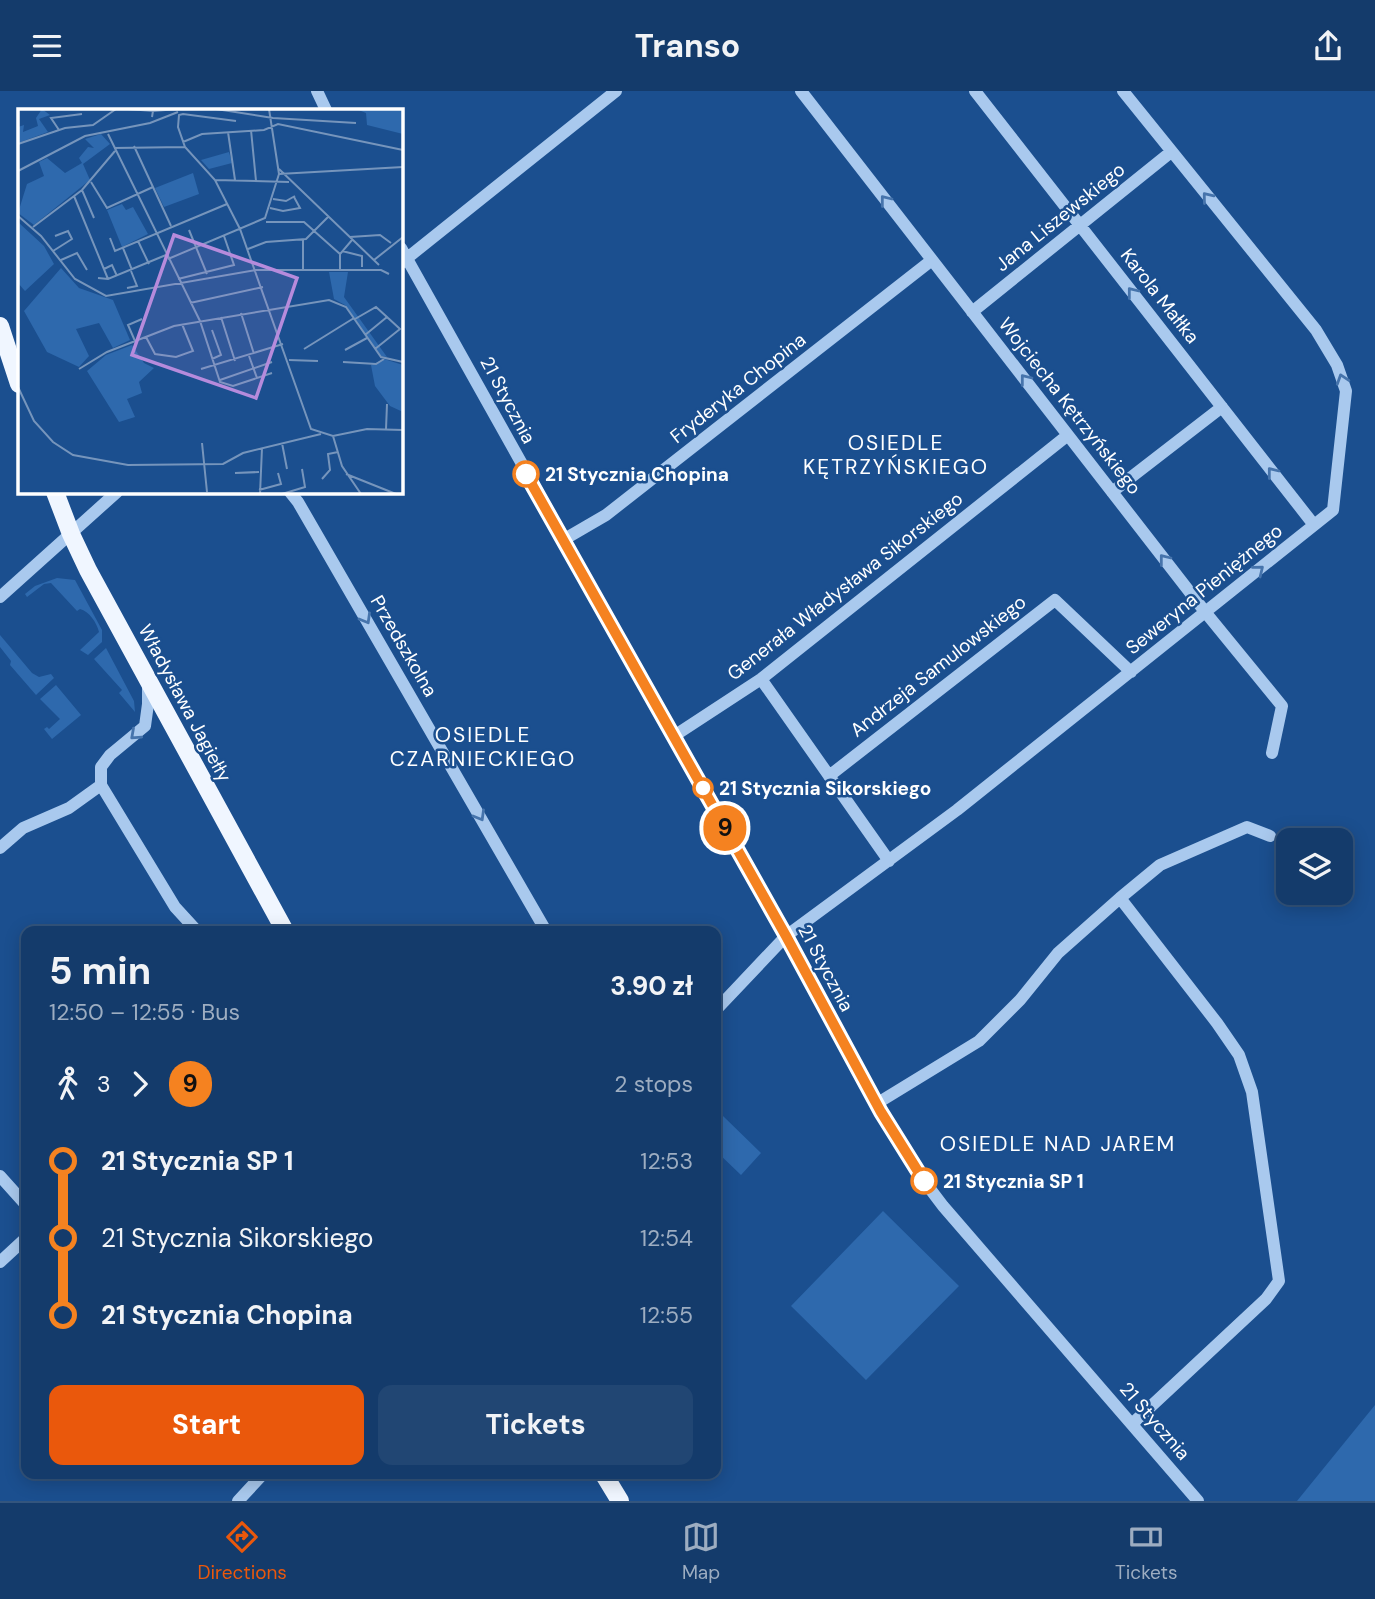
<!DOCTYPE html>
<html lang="en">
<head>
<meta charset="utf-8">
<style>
	body { margin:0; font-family:"DM Sans",sans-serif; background:#214673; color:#f1f3f6; height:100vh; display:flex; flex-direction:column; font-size:26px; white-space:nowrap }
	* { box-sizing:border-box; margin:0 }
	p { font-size:23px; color:#9dadc1 }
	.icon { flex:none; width:38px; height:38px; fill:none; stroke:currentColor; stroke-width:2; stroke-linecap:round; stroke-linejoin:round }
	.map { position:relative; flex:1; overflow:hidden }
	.panel { position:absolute; left:21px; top:835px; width:700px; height:553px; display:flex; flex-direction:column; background:#143b6b; border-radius:14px; box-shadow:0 4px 18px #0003,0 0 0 2px #33557e }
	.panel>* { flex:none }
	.badge { padding:0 14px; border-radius:23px; font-size:24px; line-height:46px }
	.buttons { position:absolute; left:1276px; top:737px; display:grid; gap:14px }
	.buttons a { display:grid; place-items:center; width:77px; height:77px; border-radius:14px; background:#143b6b; box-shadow:0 4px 18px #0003,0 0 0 2px #33557e; font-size:35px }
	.map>.badge { position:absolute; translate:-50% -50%; box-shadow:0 0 0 4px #fff }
	.legs { display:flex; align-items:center; gap:10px; height:77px; padding:0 28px; font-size:23px }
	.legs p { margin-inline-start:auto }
	.summary { display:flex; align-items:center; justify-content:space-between; height:119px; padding:0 28px }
	h1 { font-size:38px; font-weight:700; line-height:52px }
	.primary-button { display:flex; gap:14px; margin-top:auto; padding:14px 28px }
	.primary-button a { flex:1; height:80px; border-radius:14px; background:#ea580c; color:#fff; font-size:28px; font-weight:700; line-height:80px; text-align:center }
	.primary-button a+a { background:#214673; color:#f1f3f6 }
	ul { padding:0 28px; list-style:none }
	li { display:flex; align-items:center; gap:24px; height:77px; font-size:26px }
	li i { display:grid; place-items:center; width:10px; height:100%; margin:0 9px; background:currentColor }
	li i::after { content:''; width:18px; height:18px; margin:-9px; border:5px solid; border-radius:50%; background:#143b6b }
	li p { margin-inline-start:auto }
	li:first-child i { background:linear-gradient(#0000 50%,currentColor 0) }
	li:last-child i { background:linear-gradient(currentColor 50%,#0000 0) }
	header { display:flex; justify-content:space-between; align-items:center; height:91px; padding:0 28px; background:#143b6b; font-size:32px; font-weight:700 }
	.tabs { display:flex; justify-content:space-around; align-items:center; height:98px; border-top:2px solid #33557e; background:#143b6b; font-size:19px; color:#9dadc1 }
	.tabs a { display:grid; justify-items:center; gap:4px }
	.tabs .active { color:#ea580c }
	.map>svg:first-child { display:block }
	.green { fill:#2e69ad }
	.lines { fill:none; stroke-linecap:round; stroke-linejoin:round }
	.minor { stroke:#a9c9ee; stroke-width:12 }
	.major { stroke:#f0f6ff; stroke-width:18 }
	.oneway { stroke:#4674ac }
	.line-1-casing { stroke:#fff; stroke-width:16 }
	.line-1 { stroke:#f58220; stroke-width:10 }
	.stop-1-dot { fill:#fff; stroke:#f58220; stroke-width:3.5 }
	.labels { text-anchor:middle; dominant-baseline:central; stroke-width:5; stroke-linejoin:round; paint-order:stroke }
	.street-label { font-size:19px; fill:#fff; stroke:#1b4f8f }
	.stop-label { font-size:19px; font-weight:bold; fill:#fff; stroke:#1b4f8f; text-anchor:start }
	.neighbourhood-label { font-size:21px; letter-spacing:2px; fill:#fff; stroke:#1b4f8f }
	.inset-road { fill:none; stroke:#7695bc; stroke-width:2 }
	.view { fill:#b68bdc; fill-opacity:0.15; stroke:#b68bdc; stroke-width:3.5 }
	.inset-edge { fill:none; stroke:#fff; stroke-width:3.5 }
</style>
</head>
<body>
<header><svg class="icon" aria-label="menu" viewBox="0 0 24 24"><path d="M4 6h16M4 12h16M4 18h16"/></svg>Transo<svg class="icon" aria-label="share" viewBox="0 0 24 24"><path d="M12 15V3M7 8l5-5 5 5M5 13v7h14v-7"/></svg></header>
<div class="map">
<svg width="1375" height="1410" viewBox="0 0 1375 1410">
	<rect width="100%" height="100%" fill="#1b4f8f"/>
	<!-- green -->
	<path class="green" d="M 57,487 L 75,489 L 102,539 L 102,551 L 88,564 L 80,559 L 99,541 C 97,532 89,520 80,518 L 77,520 L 51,492 L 44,493 L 27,506 L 25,503 L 35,495 Z
		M 0,544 L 32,582 L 39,586 L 51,583 L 54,587 L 36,604 L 10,574 L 11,570 L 0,556 Z
		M 106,557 L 134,610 L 135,621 L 119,602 L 122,599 L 94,568 Z
		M 56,594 L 81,624 L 52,648 L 44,638 L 47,636 L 49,638 L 60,628 L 40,608 Z
		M 723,1025 L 761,1062 L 741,1084 L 716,1060 L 716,1032 Z
		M 883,1120 L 959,1195 L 866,1289 L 791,1215 Z
		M 1375,1314 L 1375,1410 L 1297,1410 Z"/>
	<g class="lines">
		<!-- minor -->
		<path class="minor" d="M 317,0 L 326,19
			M 801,0 L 1206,522 L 1282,615 L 1272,662
			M 975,0 L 1314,434
			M 401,157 C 526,380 651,604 777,828 C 831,923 874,1028 943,1115 L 1198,1410
			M 401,172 L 616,0
			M 972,221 L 1171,61
			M 290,401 L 298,411 L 546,840
			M 1112,401 L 1222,316
			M 563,449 L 606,424 L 932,169
			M 0,506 L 117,401
			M 761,588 L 889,770
			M 674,645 L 761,588 L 1068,344
			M 829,685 L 1055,509 L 1131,581
			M 101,694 L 101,676 L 110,664 L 145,635 L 148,613 L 148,592
			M 0,757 L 23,737 L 69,717 L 101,694 L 175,816 L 197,840
			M 1120,807 L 1160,774 L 1247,736 L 1270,745
			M 716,919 L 786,845 L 957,719 L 1333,419 L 1346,300 L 1337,274 L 1316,239 L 1123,0
			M 876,1013 L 979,950 L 1020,909 L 1058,862 L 1120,807 L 1217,932 L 1239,964 L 1252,1001 L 1279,1190 L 1266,1208 L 1132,1333
			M 0,1085 L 26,1114
			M 0,1171 L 26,1147
			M 238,1410 L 264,1382"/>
		<!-- major -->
		<path class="major" d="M 0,235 L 19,293
			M 55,401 L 71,443 L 88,479 L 285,840
			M 603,1382 L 620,1410"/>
	</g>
	<!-- one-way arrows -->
	<defs><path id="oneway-chevron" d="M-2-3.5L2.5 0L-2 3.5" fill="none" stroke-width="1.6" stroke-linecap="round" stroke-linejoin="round" transform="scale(1.75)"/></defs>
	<g class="oneway">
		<use href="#oneway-chevron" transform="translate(1207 106) rotate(-129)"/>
		<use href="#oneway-chevron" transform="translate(885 109) rotate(-128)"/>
		<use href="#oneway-chevron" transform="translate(1132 201) rotate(-128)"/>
		<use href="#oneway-chevron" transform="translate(1025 288) rotate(-128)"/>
		<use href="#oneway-chevron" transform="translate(1342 288) rotate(-108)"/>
		<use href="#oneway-chevron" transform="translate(1272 381) rotate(-128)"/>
		<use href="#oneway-chevron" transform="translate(1164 468) rotate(-128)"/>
		<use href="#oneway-chevron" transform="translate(1259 479) rotate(-39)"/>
		<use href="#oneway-chevron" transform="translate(366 528) rotate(60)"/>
		<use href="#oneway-chevron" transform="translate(135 644) rotate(138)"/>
		<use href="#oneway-chevron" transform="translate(480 725) rotate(60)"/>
	</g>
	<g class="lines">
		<defs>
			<path id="line-1" d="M 526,383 L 786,845 L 881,1021 L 924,1090"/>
		</defs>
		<!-- line-1 casing -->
		<use href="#line-1" class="line-1-casing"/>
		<!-- line-1 -->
		<use href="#line-1" class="line-1"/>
	</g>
	<!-- markers -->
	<g class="stop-1-dot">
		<circle cx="526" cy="383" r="12"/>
		<circle cx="703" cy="697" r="9"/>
		<circle cx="924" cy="1090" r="12"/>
	</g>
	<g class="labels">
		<!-- street labels -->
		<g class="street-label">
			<text transform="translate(1060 126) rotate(-39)">Jana Liszewskiego</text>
			<text transform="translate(1160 205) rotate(52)">Karola Małłka</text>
			<text transform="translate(738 297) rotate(-38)">Fryderyka Chopina</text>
			<text transform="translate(508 309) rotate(62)">21 Stycznia</text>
			<text transform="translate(1070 315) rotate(52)">Wojciecha Kętrzyńskiego</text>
			<text transform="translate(845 495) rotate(-38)">Generała Władysława Sikorskiego</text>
			<text transform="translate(1204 498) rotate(-39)">Seweryna Pieniężnego</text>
			<text transform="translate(404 555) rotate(60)">Przedszkolna</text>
			<text transform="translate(938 575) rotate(-38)">Andrzeja Samulowskiego</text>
			<text transform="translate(185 612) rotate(62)">Władysława Jagiełły</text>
			<text transform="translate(826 877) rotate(62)">21 Stycznia</text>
			<text transform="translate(1155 1330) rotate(49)">21 Stycznia</text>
		</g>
		<!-- stop labels -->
		<g class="stop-label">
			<text x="545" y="383">21 Stycznia Chopina</text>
			<text x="719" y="697">21 Stycznia Sikorskiego</text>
			<text x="943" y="1090">21 Stycznia SP 1</text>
		</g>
		<!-- neighbourhood labels -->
		<g class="neighbourhood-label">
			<text x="896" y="352">OSIEDLE<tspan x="896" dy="24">KĘTRZYŃSKIEGO</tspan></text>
			<text x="483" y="644">OSIEDLE<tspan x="483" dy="24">CZARNIECKIEGO</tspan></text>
			<text x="1058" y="1053">OSIEDLE NAD JAREM</text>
		</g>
	</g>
	<!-- overview -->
	<g transform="translate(18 18)">
		<rect width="385" height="385" fill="#1b4f8f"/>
		<path d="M 24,0 L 32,6 L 21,10 L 30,23 L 0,34 L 0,18 L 6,16 L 5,23 L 20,17 L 18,9 ZM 338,0 L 385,0 L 385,25 L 349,16 L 348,4 ZM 83,25 L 92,35 L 65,55 L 72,71 L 16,116 L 0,104 L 9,75 L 26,67 L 21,53 L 29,49 L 47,64 L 64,54 L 61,49 L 70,38 L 76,39 L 67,30 ZM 211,43 L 214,54 L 191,60 L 183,51 ZM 175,64 L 181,85 L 146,98 L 137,79 ZM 104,95 L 108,101 L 115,98 L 130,125 L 104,138 L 89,101 ZM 0,113 L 26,137 L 36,155 L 7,182 L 0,174 ZM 43,159 L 61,179 L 95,191 L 112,231 L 95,239 L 81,214 L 58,220 L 71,247 L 61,258 L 29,243 L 6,202 ZM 311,163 L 330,163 L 326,188 L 369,248 L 363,247 L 327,196 L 316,190 ZM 114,236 L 126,254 L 136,259 L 121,273 L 124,284 L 109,290 L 117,308 L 101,313 L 69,262 L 88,246 ZM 366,250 L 385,256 L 385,303 L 372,297 L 357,277 L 353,256 Z" fill="#2e69ad"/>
		<path class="inset-road" d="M 110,0 L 135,2M 198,0 L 255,9 L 338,14M 134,8 L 135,2 L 160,0M 218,12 L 165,5 L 161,6 L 160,18 L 167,38 L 197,71 L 222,120 L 293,320 L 315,327 L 349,320 L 385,321M 41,21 L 33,9 L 64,5M 233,21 L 238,72M 210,23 L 217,71M 90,25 L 182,212 L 202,273 L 215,277 L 254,264M 165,33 L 184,25 L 246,21 L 260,15 L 385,41M 0,35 L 47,19 L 75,16 L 98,0M 116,37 L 153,117M 96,39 L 167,38M 261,60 L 361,156M 0,62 L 67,27 L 132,14 L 160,3M 261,65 L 385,58M 197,71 L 271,73M 73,73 L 89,99 L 135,78M 64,81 L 76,109M 56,87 L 90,170M 255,90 L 268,92 L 277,87M 252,99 L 265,102 L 282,99 L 276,88M 0,107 L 23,127 L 57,170 L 88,187 L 238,161 L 363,161 L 371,165M 248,113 L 286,113 L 322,145M 15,118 L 64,81 L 97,42M 171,121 L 189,165M 332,128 L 362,126 L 373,134M 92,129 L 97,142 L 209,95M 120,132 L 131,155M 105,139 L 114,161M 230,140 L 248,133 L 288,130 L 310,108M 35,142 L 54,130 L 50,122 L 37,127M 324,142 L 344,147 L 344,158M 150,150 L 247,109 L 261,65 L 251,0M 43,151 L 59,144 L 69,161M 356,151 L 385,128M 86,160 L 94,156 L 99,167M 322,161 L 322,145 L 334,131M 285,162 L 285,131M 80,169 L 90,170 L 148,146M 160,170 L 216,156 L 206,127M 109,179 L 119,177 L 113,162M 172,194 L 245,178M 223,204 L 236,245M 203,208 L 217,252M 337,210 L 358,198 L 369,208 L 347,226M 128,228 L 137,245 L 158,248 L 175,242 L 164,215M 117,232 L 110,216 L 124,210M 286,240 L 336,209M 357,240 L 382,220 L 369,208M 327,241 L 349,229M 231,247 L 239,269M 194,250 L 203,246 L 194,221M 271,251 L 300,252M 325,253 L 358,255 L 366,250M 61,260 L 89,243 L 156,217 L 311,191 L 328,198 L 363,248 L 385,253M 183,260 L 265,235M 202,271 L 254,253M 0,278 L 16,312 L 35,333 L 55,346 L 110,356 L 205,355 L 225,344 L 303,325M 368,320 L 369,295M 315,327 L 324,357 L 343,385M 184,334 L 189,383M 264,334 L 269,360M 217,364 L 241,363M 328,365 L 378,385M 304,370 L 312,361 L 310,345 L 320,343M 241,381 L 263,375 L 260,364M 242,385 L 244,339M 264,385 L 287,378 L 284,360"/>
		<path class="view" d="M 156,126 L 279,169 L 238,289 L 114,246 Z"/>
		<rect width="385" height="385" class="inset-edge"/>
	</g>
</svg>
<div class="buttons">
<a><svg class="icon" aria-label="layers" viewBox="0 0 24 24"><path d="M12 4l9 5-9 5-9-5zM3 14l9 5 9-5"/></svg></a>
</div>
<b class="badge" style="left:725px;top:737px;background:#f58220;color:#111">9</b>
<section class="panel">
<div class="summary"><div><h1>5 min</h1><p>12:50 – 12:55 · Bus</p></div><b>3.90 zł</b></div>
<div class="legs"><svg class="icon" aria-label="walk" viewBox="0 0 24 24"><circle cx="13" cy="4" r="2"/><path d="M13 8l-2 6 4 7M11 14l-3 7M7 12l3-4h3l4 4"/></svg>3<svg class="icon" aria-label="forward" viewBox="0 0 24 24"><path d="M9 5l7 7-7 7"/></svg><b class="badge" style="background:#f58220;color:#111">9</b><p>2 stops</p></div>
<ul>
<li><i style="color:#f58220"></i><b>21 Stycznia SP 1</b><p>12:53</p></li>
<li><i style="color:#f58220"></i><span>21 Stycznia Sikorskiego</span><p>12:54</p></li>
<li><i style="color:#f58220"></i><b>21 Stycznia Chopina</b><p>12:55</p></li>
</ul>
<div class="primary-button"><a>Start</a><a>Tickets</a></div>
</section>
</div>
<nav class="tabs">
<a class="active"><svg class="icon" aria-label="directions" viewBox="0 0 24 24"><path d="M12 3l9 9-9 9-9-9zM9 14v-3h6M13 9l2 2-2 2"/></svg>Directions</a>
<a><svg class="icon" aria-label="map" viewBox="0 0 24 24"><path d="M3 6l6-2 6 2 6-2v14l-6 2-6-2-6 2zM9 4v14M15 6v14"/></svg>Map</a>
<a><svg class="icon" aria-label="tickets" viewBox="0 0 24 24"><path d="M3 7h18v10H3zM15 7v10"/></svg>Tickets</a>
</nav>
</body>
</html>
